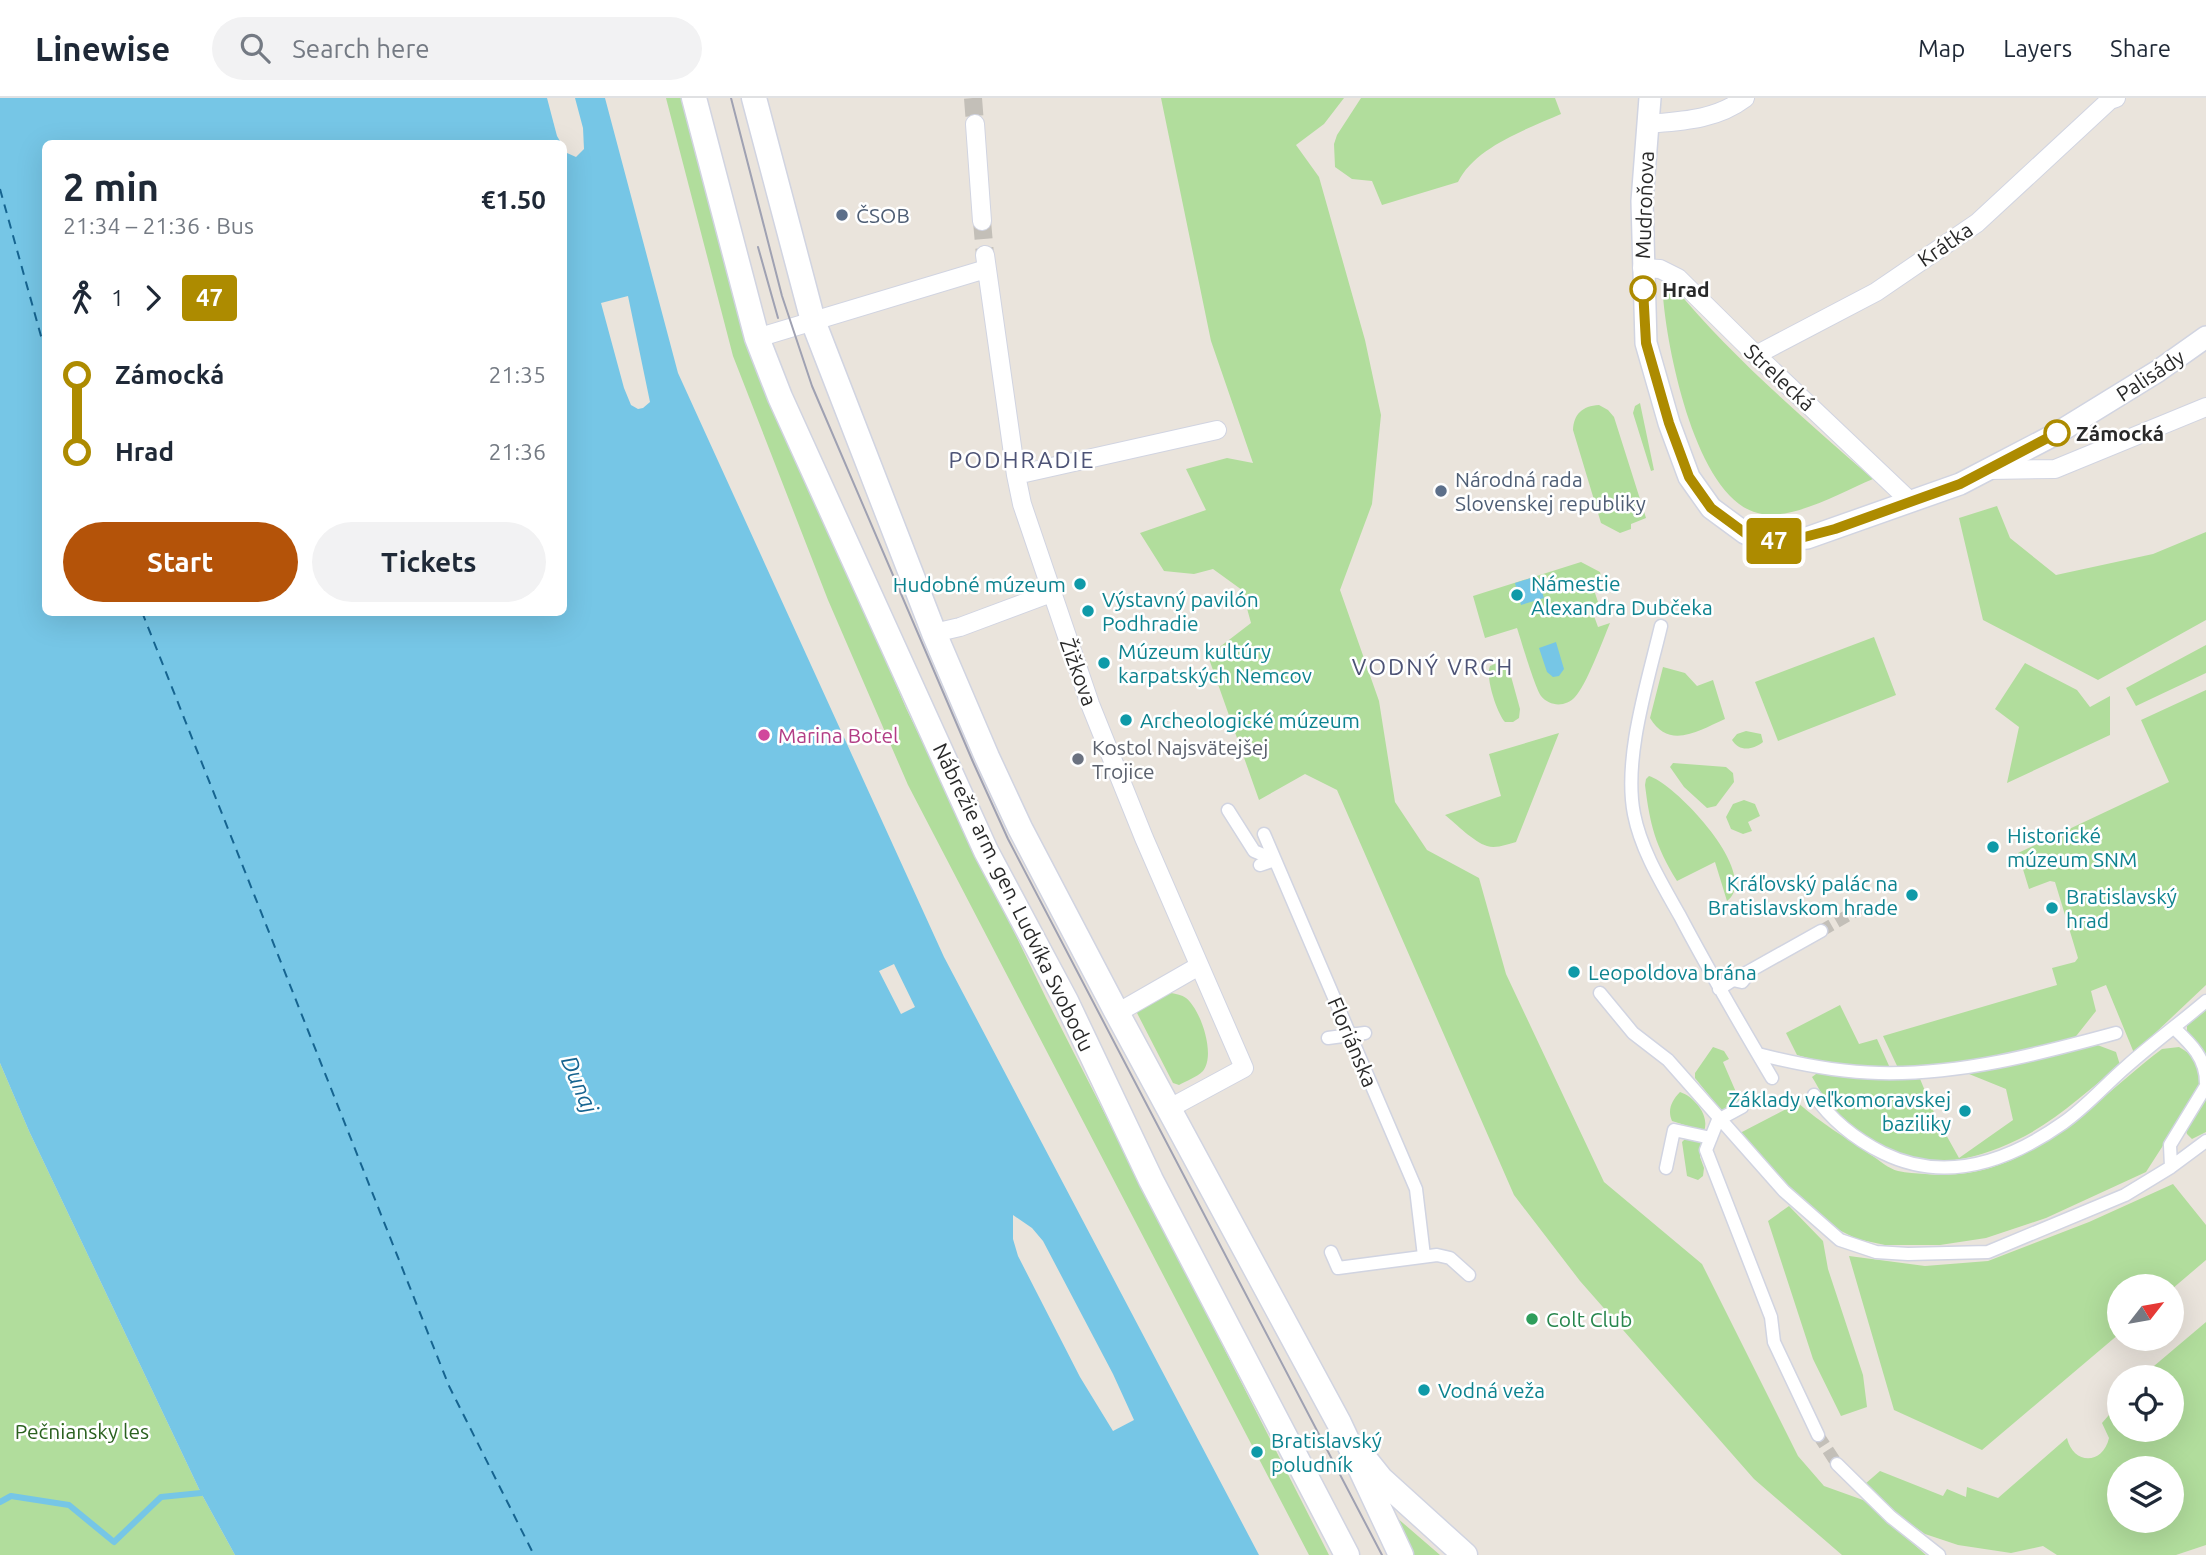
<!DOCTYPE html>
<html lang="en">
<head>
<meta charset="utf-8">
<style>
	body { margin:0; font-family:Ubuntu,sans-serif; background:#f2f2f3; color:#1f2937; height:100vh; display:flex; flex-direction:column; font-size:26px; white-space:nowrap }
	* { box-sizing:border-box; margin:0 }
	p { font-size:23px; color:#747a83 }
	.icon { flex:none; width:38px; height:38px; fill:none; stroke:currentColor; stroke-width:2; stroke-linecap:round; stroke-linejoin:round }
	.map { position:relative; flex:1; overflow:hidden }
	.drawer { position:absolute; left:42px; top:42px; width:525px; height:476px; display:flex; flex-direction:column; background:#fff; border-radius:10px; box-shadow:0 7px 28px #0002 }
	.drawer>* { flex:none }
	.badge { padding:0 14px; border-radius:5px; font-size:24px; line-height:46px }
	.needle { width:46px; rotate:59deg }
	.controls { position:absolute; left:2107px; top:1176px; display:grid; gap:14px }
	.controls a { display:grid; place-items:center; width:77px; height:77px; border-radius:50%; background:#fff; box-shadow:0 7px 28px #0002; font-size:35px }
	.map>.badge { position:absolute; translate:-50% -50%; box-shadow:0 0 0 4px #fff }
	.legs { display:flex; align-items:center; gap:10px; height:77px; padding:0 21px; font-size:23px }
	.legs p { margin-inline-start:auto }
	.overview { display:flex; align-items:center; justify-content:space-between; height:119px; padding:0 21px }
	h1 { font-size:38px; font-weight:700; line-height:52px }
	.cta { display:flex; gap:14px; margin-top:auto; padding:14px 21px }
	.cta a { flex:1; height:80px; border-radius:42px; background:#b45309; color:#fff; font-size:28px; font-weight:700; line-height:80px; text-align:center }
	.cta a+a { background:#f2f2f3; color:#1f2937 }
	ul { padding:0 21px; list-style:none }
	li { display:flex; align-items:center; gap:24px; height:77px; font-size:26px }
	li i { display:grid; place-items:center; width:10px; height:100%; margin:0 9px; background:currentColor }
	li i::after { content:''; width:18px; height:18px; margin:-9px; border:5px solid; border-radius:50%; background:#fff }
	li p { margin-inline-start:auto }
	li:first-child i { background:linear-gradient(#0000 50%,currentColor 0) }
	li:last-child i { background:linear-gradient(currentColor 50%,#0000 0) }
	header { display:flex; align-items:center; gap:42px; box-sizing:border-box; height:98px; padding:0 35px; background:#fff; border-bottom:2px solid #e0e1e3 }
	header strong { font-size:33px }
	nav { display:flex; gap:38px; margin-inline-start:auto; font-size:24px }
	.search { width:490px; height:63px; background:#f2f2f3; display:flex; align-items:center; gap:18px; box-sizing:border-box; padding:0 24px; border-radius:38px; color:#747a83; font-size:26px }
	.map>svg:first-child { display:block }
	.green { fill:#b1dd9c; fill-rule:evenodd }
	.water { fill:#76c6e6; fill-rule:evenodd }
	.pier { fill:#eae4dc }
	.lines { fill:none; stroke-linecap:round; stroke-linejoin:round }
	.stream { stroke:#76c6e6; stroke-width:6 }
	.ferry { stroke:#166490; stroke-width:2; stroke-dasharray:9 7; stroke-linecap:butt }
	.pedestrian-tunnel { stroke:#c3bfb8; stroke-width:12; stroke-dasharray:12 6; stroke-linecap:butt }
	.minor-tunnel { stroke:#c3bfb8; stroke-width:18; stroke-dasharray:18 9; stroke-linecap:butt }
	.pedestrian-casing { stroke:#d1d4e1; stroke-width:15 }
	.minor-casing { stroke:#d1d4e1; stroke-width:20 }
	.tertiary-casing { stroke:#d1d4e1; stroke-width:24 }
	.secondary-casing { stroke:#d1d4e1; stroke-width:27 }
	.pedestrian { stroke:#fff; stroke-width:12 }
	.minor { stroke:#fff; stroke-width:18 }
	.tertiary { stroke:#fff; stroke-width:21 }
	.secondary { stroke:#fff; stroke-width:24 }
	.tram { stroke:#9fa1b2; stroke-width:2 }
	.line-1-casing { stroke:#fff; stroke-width:16 }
	.line-1 { stroke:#ad8b00; stroke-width:10 }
	.service-dot { fill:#5c6f8a; stroke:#fff; stroke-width:2.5 }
	.stop-1-dot { fill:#fff; stroke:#ad8b00; stroke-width:3.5 }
	.culture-dot { fill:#0f9aa8; stroke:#fff; stroke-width:2.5 }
	.hotel-dot { fill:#d1479c; stroke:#fff; stroke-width:2.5 }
	.worship-dot { fill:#6b7280; stroke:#fff; stroke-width:2.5 }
	.leisure-dot { fill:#2e9e5b; stroke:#fff; stroke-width:2.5 }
	.labels { text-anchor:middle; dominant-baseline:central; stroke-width:5; stroke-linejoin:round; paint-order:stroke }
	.street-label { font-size:21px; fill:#292929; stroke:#fff }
	.service-label { font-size:21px; fill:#4e5e75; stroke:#fff; text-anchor:start }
	.stop-label { font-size:21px; font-weight:bold; fill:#292929; stroke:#fff; text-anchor:start }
	.culture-label { font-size:21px; fill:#0d838f; stroke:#fff; text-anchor:start }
	.hotel-label { font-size:21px; fill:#b23c85; stroke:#fff; text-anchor:start }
	.worship-label { font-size:21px; fill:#5b616d; stroke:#fff; text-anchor:start }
	.leisure-label { font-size:21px; fill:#27864d; stroke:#fff; text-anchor:start }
	.park-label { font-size:21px; fill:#2b611f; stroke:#fff }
	.neighbourhood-label { font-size:23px; letter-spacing:2px; fill:#4d5376; stroke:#fff }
	.water-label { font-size:23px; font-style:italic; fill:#166490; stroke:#fff }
</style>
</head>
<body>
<header>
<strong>Linewise</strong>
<div class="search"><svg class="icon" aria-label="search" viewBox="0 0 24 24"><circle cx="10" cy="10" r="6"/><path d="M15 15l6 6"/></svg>Search here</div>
<nav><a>Map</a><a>Layers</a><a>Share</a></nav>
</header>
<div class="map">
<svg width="2206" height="1457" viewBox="0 0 2206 1457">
	<rect width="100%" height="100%" fill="#eae4dc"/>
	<!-- green -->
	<path class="green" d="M 666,0 L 681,0 L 753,253 L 906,610 L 1046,900 L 1329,1457 L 1309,1457 L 908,687 L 828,502 L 733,258 Z
		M 1161,0 L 1344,0 L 1324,26 L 1296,47 L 1319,79 L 1365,242 L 1381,317 L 1372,406 L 1340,492 L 1379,603 L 1395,704 L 1427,752 L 1479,780 L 1506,876 L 1604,1084 L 1702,1166 L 1798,1358 L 1824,1388 L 1863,1402 L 1926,1457 L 1842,1457 L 1754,1381 L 1580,1183 L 1514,1097 L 1337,692 L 1305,676 L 1259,702 L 1208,558 L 1251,525 L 1242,492 L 1213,471 L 1194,476 L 1164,473 L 1140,435 L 1206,412 L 1186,371 L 1227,360 L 1253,365 L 1211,243 Z
		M 1361,0 L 1555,0 L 1561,16 C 1527,31 1475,49 1458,84 L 1382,107 L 1372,83 L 1352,81 L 1335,69 L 1334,46 L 1337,37 Z
		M 1674,189 C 1730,257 1804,321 1873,381 C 1841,394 1797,421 1762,416 C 1697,406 1667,252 1663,198 Z
		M 1640,305 L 1654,372 L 1651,373 L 1633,315 L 1635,308 Z
		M 1599,307 L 1608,312 L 1614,319 L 1646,420 L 1631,426 L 1631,431 L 1620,435 L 1601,425 L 1573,332 C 1574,316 1582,308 1599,307 Z
		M 1997,408 L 2010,440 L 2056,477 L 2153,456 L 2206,434 L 2206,522 L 2098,582 L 1983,522 L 1959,420 Z
		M 1581,464 L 1600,474 L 1602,482 L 1592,486 L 1598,504 L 1594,518 L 1598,529 L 1610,525 C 1603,542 1586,588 1575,599 C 1566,609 1550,609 1541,598 C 1534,587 1522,545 1517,530 L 1485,540 L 1473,498 Z
		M 1874,539 L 1896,597 L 1778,643 L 1755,584 Z
		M 2206,547 L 2206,575 L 2136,608 L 2126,590 Z
		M 1497,565 L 1506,567 L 1509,571 L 1520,611 L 1519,620 L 1513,624 L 1505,624 C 1497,615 1485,579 1490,568 Z
		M 2025,565 L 2077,592 L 2090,609 L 2110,598 L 2110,637 L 2007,685 L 2019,629 L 1995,611 Z
		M 1663,569 L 1685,575 L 1697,588 L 1713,582 L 1725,621 C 1698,633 1669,652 1650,620 Z
		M 2206,592 L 2206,887 L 2134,955 L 2106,887 L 2091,893 L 2096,913 L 2073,942 L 2021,954 L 1959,965 L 1898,970 L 1883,938 L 2057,887 L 2052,870 L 2075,864 L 2078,860 L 2055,784 L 2050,783 L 2029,791 L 2018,755 L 2169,684 L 2141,622 Z
		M 1746,633 L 1761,636 L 1763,644 C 1753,652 1739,654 1732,642 L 1737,636 Z
		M 1559,635 L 1516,744 C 1508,746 1496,751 1487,748 C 1474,744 1456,726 1445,717 L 1501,698 L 1489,656 Z
		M 1673,665 L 1726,669 L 1733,675 L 1734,684 L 1716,708 L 1707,710 L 1684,689 L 1670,669 Z
		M 1649,678 C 1676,686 1762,777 1727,803 L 1715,764 L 1677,783 C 1655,747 1650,727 1645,687 L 1646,681 Z
		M 1744,702 L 1755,706 L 1760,718 L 1748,724 L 1752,733 L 1743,736 L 1731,731 L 1726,719 L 1733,706 Z
		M 1171,895 C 1176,896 1182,897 1186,900 C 1201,912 1216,957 1203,973 C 1197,979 1186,983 1179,987 L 1173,985 L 1136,913 L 1161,897 Z
		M 1840,907 L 1859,946 L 1877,941 L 1890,970 L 1834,967 L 1797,957 L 1786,935 Z
		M 2206,909 L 2206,962 L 2187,936 L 2187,927 Z
		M 2092,945 L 2116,954 L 2120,967 C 2087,993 2055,1024 2017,1042 C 1994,1053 1970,1061 1945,1063 C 1906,1066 1851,1038 1829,1007 C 1822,998 1818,988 1812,979 L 1820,973 L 1918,976 L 1935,1017 L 1959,1060 L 2013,1022 L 2006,991 L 1969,976 L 1969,972 Z
		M 1713,949 L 1724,953 L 1729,961 L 1723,964 L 1742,1008 L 1725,1017 L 1695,980 L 1695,975 Z
		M 2179,949 C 2198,960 2206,971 2198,993 L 2146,1074 L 2046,1120 L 1986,1140 L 1940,1147 L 1885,1147 L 1857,1141 L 1833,1129 L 1774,1077 L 1740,1035 L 1798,1005 C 1821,1025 1846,1040 1871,1057 C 1879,1062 1889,1071 1898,1073 C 1907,1075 1916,1075 1925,1076 C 2027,1086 2088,1007 2162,951 Z
		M 0,965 L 29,1033 L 201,1395 L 235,1457 L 0,1457 Z
		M 1680,994 C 1695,999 1710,1018 1704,1033 L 1672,1023 C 1667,1012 1672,1002 1680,994 Z
		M 2206,994 L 2206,1034 L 2192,1041 L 2187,1036 L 2185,1030 Z
		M 1687,1039 L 1701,1043 L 1700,1059 L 1704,1070 L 1703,1078 L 1698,1082 L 1687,1078 L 1682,1044 Z
		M 2173,1086 L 2206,1127 L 2206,1162 L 2172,1191 L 2172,1188 L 2119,1188 L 2119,1236 L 1982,1352 L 1894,1312 L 1849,1158 L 1925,1168 L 1988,1163 L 2089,1124 Z
		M 1789,1108 L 1823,1143 L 1828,1171 L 1863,1277 L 1867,1309 L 1841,1318 L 1813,1261 L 1768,1123 Z
		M 2206,1224 L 2206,1447 L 2176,1457 L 2057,1457 L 2043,1448 L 2011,1455 L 1958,1447 L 1925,1436 L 1895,1415 L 1865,1386 L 1880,1373 L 1943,1398 L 1947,1391 L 1966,1399 L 1967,1389 L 1998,1400 L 2067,1340 C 2073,1367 2103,1367 2109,1340 L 2102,1325 L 2116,1309 L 2112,1304 L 2119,1298 L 2119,1332 L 2172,1332 L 2172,1279 L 2141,1279 ZM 2119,1370 L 2172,1370 L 2172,1423 L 2119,1423 Z
		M 1396,1419 L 1440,1457 L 1414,1457 L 1394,1420 Z"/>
	<!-- water -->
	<path class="water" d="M 0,0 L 605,0 L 678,275 L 944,859 L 1259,1457 L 235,1457 L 201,1395 L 29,1033 L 0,965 ZM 46,46 L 564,46 L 564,514 L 46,514 Z
		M 1537,478 L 1544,500 L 1521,507 L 1515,485 Z
		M 1556,544 L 1564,571 L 1559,578 L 1553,579 L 1547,574 L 1539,550 Z"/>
	<!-- pier -->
	<path class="pier" d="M 547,0 L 575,0 L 583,30 L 584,51 L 576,59 L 567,55 L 557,38 Z
		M 628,198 L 650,304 L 643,310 L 638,311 L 631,307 L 624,290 L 601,205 Z
		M 894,866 L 915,909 L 901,916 L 879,873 Z
		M 1013,1117 L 1032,1130 L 1043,1143 L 1113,1276 L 1134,1322 L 1113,1333 L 1080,1279 L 1018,1158 L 1013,1141 Z"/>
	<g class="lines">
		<!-- stream -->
		<path class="stream" d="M 0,1404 L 11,1398 L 69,1407 L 114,1444 L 161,1399 L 201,1395"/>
		<!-- ferry -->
		<path class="ferry" d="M 0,91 L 46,256
			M 142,514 L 449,1288 L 534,1457"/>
		<!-- pedestrian-tunnel -->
		<path class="pedestrian-tunnel" d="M 1821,833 L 1861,810
			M 1818,1337 L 1837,1366"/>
		<!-- minor-tunnel -->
		<path class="minor-tunnel" d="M 973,0 L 975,26
			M 982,123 L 985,157"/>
		<defs>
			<path id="pedestrian" d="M 1661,528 C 1648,583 1623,660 1634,716 C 1641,752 1662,786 1680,818 C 1709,873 1740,926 1772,980
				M 1228,712 L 1254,753 L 1275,762 L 1260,767
				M 1264,736 L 1416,1091 L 1424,1158
				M 1719,891 L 1733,882 L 1742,884 L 1746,879 L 1746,875 L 1821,833
				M 1600,895 L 1633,935 L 1668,962 L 1784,1093 L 1840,1142 L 1876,1154 L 1908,1156 L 1988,1154 L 2125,1097 L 2171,1069 L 2206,1043
				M 2174,930 C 2191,946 2206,960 2206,985
				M 1328,940 L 1365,935
				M 1758,956 C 1797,966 1838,974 1879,975 C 1960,977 2039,956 2116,935
				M 1814,997 C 1832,1023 1855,1041 1883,1055 C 1946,1086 2009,1063 2063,1025 C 2086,1009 2106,986 2127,968 C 2153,945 2180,925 2206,903
				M 1742,1009 L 1718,1022 L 1706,1052 L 1771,1219 L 1774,1244 L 1818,1337
				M 2171,1069 L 2170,1047 L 2206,988
				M 1666,1070 L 1674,1032 L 1711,1040
				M 1331,1154 L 1338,1170 L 1437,1157 L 1450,1160 L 1469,1177
				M 1837,1366 L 1891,1419 L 1939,1457"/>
			<path id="minor" d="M 975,26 L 982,123
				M 1647,26 C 1682,23 1716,22 1745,0
				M 985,157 L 1016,377 L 1022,406 L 1090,606 L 1144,740 L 1244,970 L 1170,1010
				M 1642,170 L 1660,171 L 1678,180 L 1756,257 L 1911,404
				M 757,240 L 986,171
				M 1756,257 L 1876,194 L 1977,125 L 2110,2 L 2116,0
				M 1988,372 L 2055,371 L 2206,309
				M 1016,377 L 1217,332
				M 934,535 L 960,529 L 1051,495
				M 1117,915 L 1199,868"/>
			<path id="tertiary" d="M 1650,0 L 1642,103 L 1646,245 L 1669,325 L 1689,379 L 1711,410 L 1745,435 L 1758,441 L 1776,443 L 1807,440 L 1960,386 L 2054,337 L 2158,273 L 2206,239"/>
			<path id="secondary" d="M 694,0 L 757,240 L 780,299 L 986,753 L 1066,903 L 1151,1082 L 1347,1457
				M 754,0 L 813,223 L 934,535 L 987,659 L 1020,730 L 1117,915 L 1339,1325 L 1401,1457
				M 1365,1361 L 1381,1381 L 1465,1457"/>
		</defs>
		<!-- pedestrian casing -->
		<use href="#pedestrian" class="pedestrian-casing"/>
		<!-- minor casing -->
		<use href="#minor" class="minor-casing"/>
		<!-- tertiary casing -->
		<use href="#tertiary" class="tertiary-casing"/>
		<!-- secondary casing -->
		<use href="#secondary" class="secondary-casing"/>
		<!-- pedestrian -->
		<use href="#pedestrian" class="pedestrian"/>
		<!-- minor -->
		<use href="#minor" class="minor"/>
		<!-- tertiary -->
		<use href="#tertiary" class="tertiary"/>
		<!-- secondary -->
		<use href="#secondary" class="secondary"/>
		<!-- tram -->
		<path class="tram" d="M 731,0 L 782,198 L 812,288 L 973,664 L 1008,741 L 1382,1457
			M 758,149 L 778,220"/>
	</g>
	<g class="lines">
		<defs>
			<path id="line-1" d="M 1643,191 L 1646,245 L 1669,325 L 1689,379 L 1711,410 L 1745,435 L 1758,441 L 1793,442 L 1835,431 L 1960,386 L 2057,335"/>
		</defs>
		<!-- line-1 casing -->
		<use href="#line-1" class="line-1-casing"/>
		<!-- line-1 -->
		<use href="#line-1" class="line-1"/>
	</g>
	<!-- markers -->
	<g class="service-dot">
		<circle cx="842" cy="117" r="7"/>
		<circle cx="1441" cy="393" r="7"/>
	</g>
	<g class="stop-1-dot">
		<circle cx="1643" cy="191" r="12"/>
		<circle cx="2057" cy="335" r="12"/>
	</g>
	<g class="culture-dot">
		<circle cx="1080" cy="486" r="7"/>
		<circle cx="1517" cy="497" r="7"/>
		<circle cx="1088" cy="513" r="7"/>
		<circle cx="1104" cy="565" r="7"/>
		<circle cx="1126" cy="622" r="7"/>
		<circle cx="1993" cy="749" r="7"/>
		<circle cx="1912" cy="797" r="7"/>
		<circle cx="2052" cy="810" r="7"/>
		<circle cx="1574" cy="874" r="7"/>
		<circle cx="1965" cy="1013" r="7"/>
		<circle cx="1424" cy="1292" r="7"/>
		<circle cx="1257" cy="1354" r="7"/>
	</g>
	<circle class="hotel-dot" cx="764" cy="637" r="7"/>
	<circle class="worship-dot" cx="1078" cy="661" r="7"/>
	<circle class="leisure-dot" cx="1532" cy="1221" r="7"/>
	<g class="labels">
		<!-- street labels -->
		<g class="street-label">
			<text transform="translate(1644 107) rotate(-88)">Mudroňova</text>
			<text transform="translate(1945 146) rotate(-34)">Krátka</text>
			<text transform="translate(2150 277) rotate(-33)">Palisády</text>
			<text transform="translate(1780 279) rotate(43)">Strelecká</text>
			<text transform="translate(1079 574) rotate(70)">Žižkova</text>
			<text transform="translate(1014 799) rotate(64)">Nábrežie arm. gen. Ludvíka Svobodu</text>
			<text transform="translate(1353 944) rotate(67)">Floriánska</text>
		</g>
		<!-- service labels -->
		<g class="service-label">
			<text x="856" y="117">ČSOB</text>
			<text x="1455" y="381">Národná rada<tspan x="1455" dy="24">Slovenskej republiky</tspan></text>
		</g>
		<!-- stop labels -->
		<g class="stop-label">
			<text x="1662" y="191">Hrad</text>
			<text x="2076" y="335">Zámocká</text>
		</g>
		<!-- culture labels -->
		<g class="culture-label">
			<text x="1531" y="485">Námestie<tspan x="1531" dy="24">Alexandra Dubčeka</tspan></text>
			<text x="1066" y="486" text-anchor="end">Hudobné múzeum</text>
			<text x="1102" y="501">Výstavný pavilón<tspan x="1102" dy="24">Podhradie</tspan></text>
			<text x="1118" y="553">Múzeum kultúry<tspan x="1118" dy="24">karpatských Nemcov</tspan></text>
			<text x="1140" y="622">Archeologické múzeum</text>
			<text x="2007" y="737">Historické<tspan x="2007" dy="24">múzeum SNM</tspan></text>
			<text x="1898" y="785" text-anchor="end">Kráľovský palác na<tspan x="1898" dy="24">Bratislavskom hrade</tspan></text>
			<text x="2066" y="798">Bratislavský<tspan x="2066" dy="24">hrad</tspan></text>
			<text x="1588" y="874">Leopoldova brána</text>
			<text x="1951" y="1001" text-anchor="end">Základy veľkomoravskej<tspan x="1951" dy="24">baziliky</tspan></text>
			<text x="1438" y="1292">Vodná veža</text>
			<text x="1271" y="1342">Bratislavský<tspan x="1271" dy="24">poludník</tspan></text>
		</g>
		<!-- hotel labels -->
		<g class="hotel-label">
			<text x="778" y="637">Marina Botel</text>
		</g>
		<!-- worship labels -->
		<g class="worship-label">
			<text x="1092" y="649">Kostol Najsvätejšej<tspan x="1092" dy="24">Trojice</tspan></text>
		</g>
		<!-- leisure labels -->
		<g class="leisure-label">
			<text x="1546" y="1221">Colt Club</text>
		</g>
		<!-- park labels -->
		<g class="park-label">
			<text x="82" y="1333">Pečniansky les</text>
		</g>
		<!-- neighbourhood labels -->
		<g class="neighbourhood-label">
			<text x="1022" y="361">PODHRADIE</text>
			<text x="1433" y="568">VODNÝ VRCH</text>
		</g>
		<!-- water labels -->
		<g class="water-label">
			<text transform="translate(580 986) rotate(67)">Dunaj</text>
		</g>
	</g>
</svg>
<div class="controls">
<a><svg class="needle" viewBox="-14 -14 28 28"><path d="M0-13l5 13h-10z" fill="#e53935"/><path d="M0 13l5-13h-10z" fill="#747a83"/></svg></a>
<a><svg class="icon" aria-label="locate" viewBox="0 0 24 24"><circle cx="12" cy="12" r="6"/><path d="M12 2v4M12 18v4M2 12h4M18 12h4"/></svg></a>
<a><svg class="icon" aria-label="layers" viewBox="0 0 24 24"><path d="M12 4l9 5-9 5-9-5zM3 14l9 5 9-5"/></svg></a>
</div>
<b class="badge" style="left:1774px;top:443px;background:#ad8b00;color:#fff">47</b>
<section class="drawer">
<div class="overview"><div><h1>2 min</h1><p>21:34 – 21:36 · Bus</p></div><b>€1.50</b></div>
<div class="legs"><svg class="icon" aria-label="walk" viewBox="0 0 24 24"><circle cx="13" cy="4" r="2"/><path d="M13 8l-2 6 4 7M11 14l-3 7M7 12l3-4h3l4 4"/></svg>1<svg class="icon" aria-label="forward" viewBox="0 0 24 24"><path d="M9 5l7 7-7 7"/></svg><b class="badge" style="background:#ad8b00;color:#fff">47</b></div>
<ul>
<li><i style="color:#ad8b00"></i><b>Zámocká</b><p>21:35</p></li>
<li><i style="color:#ad8b00"></i><b>Hrad</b><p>21:36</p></li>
</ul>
<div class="cta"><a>Start</a><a>Tickets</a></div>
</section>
</div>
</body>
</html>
